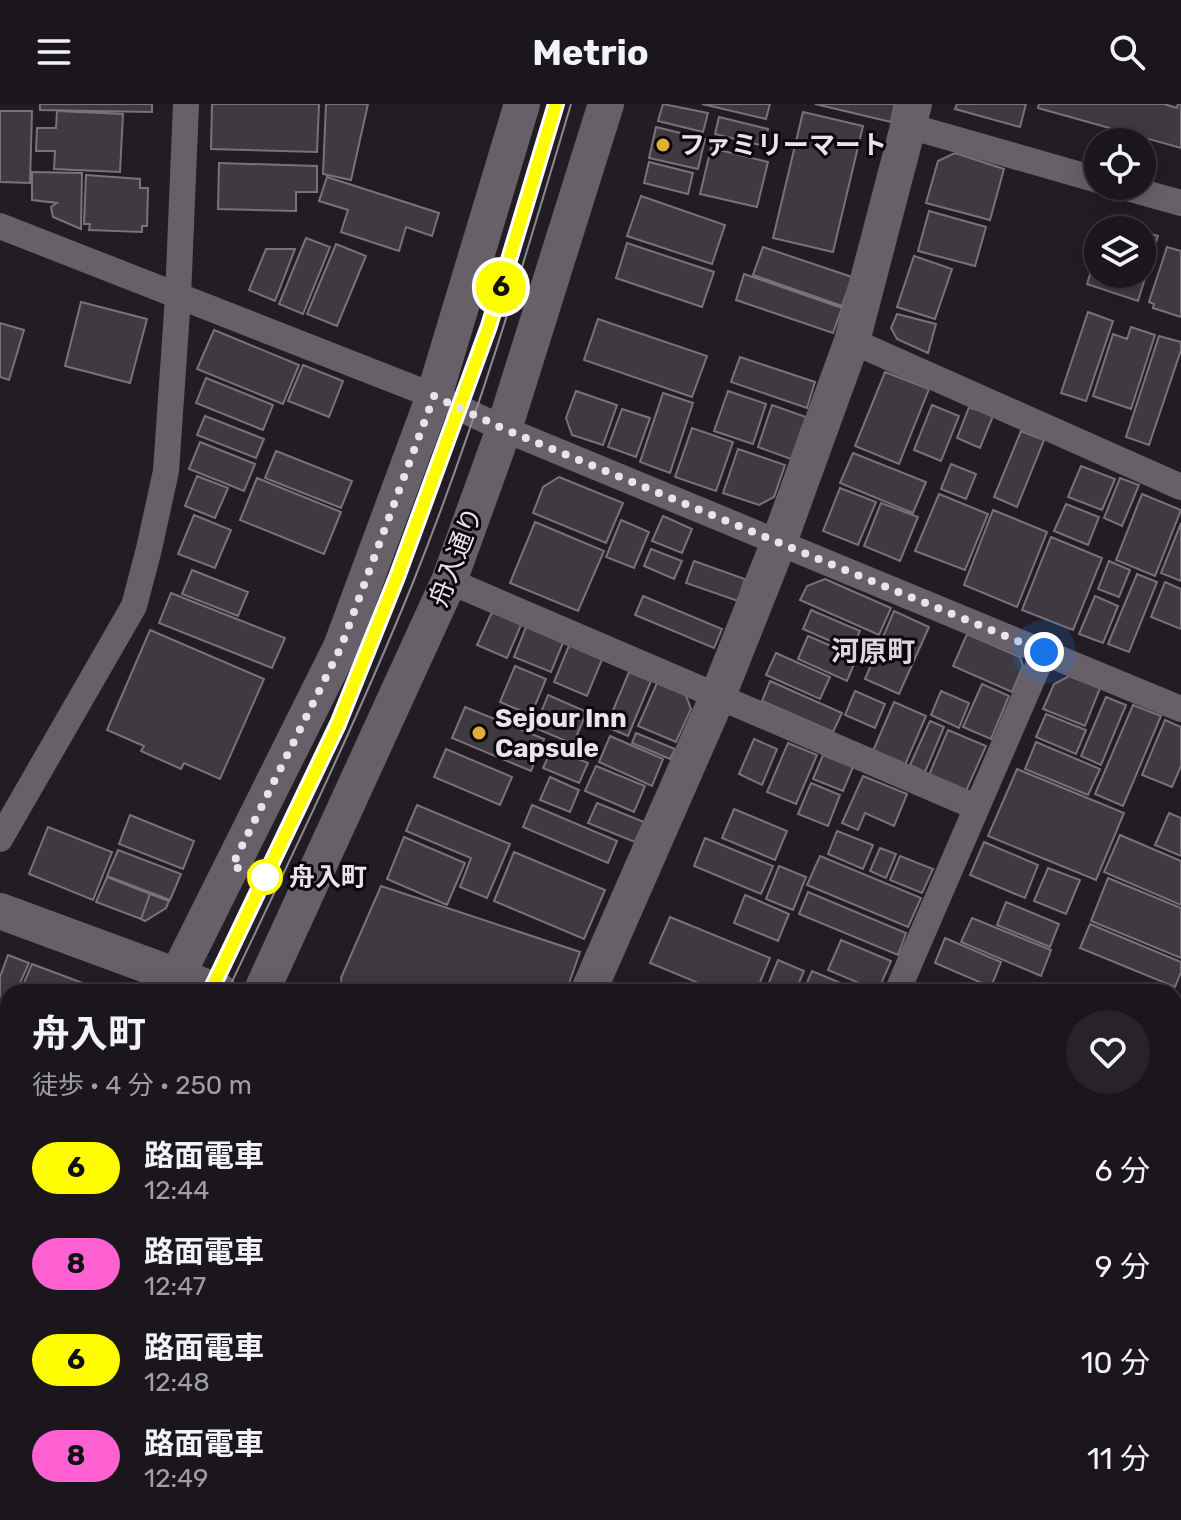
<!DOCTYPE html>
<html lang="ja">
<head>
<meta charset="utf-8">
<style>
	body { margin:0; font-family:Rubik,"Noto Sans JP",sans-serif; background:#272328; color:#f1f3f6; height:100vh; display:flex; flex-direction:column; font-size:30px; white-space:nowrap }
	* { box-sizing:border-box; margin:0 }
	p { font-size:26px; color:#9f9fa3 }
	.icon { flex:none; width:44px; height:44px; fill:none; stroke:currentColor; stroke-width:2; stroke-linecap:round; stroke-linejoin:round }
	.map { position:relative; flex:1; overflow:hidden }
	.details { position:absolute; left:0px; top:880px; width:1182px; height:536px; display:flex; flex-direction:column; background:#1a161b; border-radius:24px 24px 0 0; box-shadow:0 4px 20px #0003,0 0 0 2px #38353a }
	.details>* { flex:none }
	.badge { padding:0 16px; border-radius:26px; font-size:28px; line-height:52px }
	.fabs { position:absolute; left:1084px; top:24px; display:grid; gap:16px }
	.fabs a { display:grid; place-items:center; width:72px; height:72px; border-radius:50%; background:#1a161b; box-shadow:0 4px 20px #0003,0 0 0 2px #38353a; font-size:40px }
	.you { position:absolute; width:40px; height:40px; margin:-20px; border:6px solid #fff; border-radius:50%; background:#1a73e8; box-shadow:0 0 0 12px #1a73e833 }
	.map>.badge { position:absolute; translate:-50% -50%; box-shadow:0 0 0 4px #fff }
	.round { display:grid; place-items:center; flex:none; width:84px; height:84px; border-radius:42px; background:#272328 }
	.overview { display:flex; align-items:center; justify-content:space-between; height:136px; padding:0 32px }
	h1 { font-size:38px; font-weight:700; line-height:60px }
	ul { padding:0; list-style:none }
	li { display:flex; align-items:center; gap:24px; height:96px; padding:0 32px }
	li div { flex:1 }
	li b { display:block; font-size:30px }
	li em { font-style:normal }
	li .badge { min-width:88px; font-weight:700; text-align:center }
	header { display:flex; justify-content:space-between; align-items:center; height:104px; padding:0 32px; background:#1a161b; font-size:36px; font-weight:700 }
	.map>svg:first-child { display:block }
	.green { fill:#4f1c58 }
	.water { fill:#1e0124 }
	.building { fill:#3f3941; stroke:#79727b; stroke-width:2 }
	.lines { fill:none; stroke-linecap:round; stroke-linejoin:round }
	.path { stroke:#817c82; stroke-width:5; stroke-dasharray:6 4; stroke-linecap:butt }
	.street { stroke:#676068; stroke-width:26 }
	.secondary { stroke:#676068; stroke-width:36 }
	.tram { stroke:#8d898f; stroke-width:2 }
	.line-casing { stroke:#fff; stroke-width:18 }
	.line { stroke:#fefe00; stroke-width:12 }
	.walk { stroke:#e8e4e9; stroke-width:8; stroke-dasharray:0 14.4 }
	.poi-dot { fill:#dfb034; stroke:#0a080b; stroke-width:3 }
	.stop-dot { fill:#fff; stroke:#fefe00; stroke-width:4 }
	.labels { text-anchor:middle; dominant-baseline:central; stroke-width:6; stroke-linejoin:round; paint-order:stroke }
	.poi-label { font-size:26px; font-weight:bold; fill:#e8e4e9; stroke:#0a080b; text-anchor:start }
	.street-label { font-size:26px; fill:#e8e4e9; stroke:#0a080b }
	.stop-label { font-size:26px; font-weight:bold; fill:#e8e4e9; stroke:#0a080b; text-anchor:start }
	.neighbourhood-label { font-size:28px; font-weight:bold; fill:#ddd5df; stroke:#0a080b }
</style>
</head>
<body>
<header><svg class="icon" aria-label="menu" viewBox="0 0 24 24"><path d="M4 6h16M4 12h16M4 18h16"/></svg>Metrio<svg class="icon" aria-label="search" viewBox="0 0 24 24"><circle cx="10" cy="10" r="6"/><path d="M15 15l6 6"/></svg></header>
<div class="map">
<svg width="1181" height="1416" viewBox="0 0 1181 1416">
	<rect width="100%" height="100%" fill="#221d24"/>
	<!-- green -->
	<path class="green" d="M 478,1408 L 775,1408 L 796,1416 L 473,1416 Z"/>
	<!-- water -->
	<path class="water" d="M 1181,1107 L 1181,1416 L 966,1416 L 971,1408 L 1174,1408 L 1174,1118 Z"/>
	<!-- building -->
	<path class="building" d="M 40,0 L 152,0 L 152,8 L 40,6 Z
		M 212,0 L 319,0 L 317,48 L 211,45 Z
		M 326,0 L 368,0 L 351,76 L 323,70 Z
		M 663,0 L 708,9 L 703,28 L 658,17 Z
		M 702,0 L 770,0 L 766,15 Z
		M 815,0 L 895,0 L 891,18 Z
		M 957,0 L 1026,0 L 1020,23 L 955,5 Z
		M 1039,0 L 1164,0 L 1177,4 L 1178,0 L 1181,0 L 1181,44 L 1038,4 Z
		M 0,7 L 32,7 L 30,79 L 0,78 Z
		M 57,7 L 123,10 L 120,68 L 54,65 L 55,47 L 36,47 L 37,24 L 56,24 Z
		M 803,8 L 863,22 L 833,148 L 773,134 Z
		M 719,13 L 768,25 L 764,42 L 715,30 Z
		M 656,23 L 705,35 L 698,65 L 649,54 Z
		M 711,44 L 768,58 L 757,103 L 700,90 Z
		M 955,49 L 1004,65 L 990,116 L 926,99 L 938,57 Z
		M 649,58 L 693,69 L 688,90 L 644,79 Z
		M 219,59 L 317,62 L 317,88 L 296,88 L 296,107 L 218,105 Z
		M 32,68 L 82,69 L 81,125 L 53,113 L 51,103 L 57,99 L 32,96 Z
		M 86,71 L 140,75 L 140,84 L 148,84 L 147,122 L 142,122 L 142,128 L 89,126 L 90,120 L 84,120 Z
		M 327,73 L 439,109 L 432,132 L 406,123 L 399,147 L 341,128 L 348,106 L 319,97 Z
		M 641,92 L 725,121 L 712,160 L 627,132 Z
		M 929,107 L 986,123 L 975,162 L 918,147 Z
		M 1142,127 L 1158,132 L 1138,197 L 1087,180 L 1098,144 L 1098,170 L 1142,170 Z
		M 306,134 L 330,143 L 303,210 L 279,200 Z
		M 627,139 L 714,168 L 702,203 L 616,174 Z
		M 336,140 L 366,152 L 337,222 L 307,210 Z
		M 763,143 L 852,173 L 842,202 L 753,171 Z
		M 1167,143 L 1181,147 L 1181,213 L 1153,204 L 1154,200 L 1149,198 Z
		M 266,145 L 295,145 L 275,197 L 249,186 Z
		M 914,152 L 952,165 L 935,215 L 897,203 Z
		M 744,170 L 842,204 L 833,229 L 736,196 Z
		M 81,198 L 147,215 L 130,279 L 65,262 Z
		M 1088,208 L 1113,217 L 1086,297 L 1061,289 Z
		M 897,210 L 936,220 L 928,249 L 897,235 L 891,224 Z
		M 598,215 L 707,252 L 692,293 L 584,256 Z
		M 0,219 L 24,226 L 9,276 L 0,273 Z
		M 1131,223 L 1155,231 L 1131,305 L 1093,292 L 1113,230 L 1127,235 Z
		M 214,226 L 299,261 L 283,300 L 197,265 Z
		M 1159,232 L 1181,238 L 1181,246 L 1149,341 L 1126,333 Z
		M 740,253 L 815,278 L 807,304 L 731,278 Z
		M 303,261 L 343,277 L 329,313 L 288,297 Z
		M 885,268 L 929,285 L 899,360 L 855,342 Z
		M 206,274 L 273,301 L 263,326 L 196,299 Z
		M 576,287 L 617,301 L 603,341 L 572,331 L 566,314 Z
		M 728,287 L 766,300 L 753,340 L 714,327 Z
		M 663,289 L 693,299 L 670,369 L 640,358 Z
		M 772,301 L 806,313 L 791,355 L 758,343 Z
		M 932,301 L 959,312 L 941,357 L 914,346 Z
		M 969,303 L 993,312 L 980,344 L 957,334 Z
		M 622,305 L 650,314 L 636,353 L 608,343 Z
		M 205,312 L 264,335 L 256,354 L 197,331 Z
		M 692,324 L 733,338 L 716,387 L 675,373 Z
		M 1021,327 L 1044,336 L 1017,403 L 994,393 Z
		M 200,338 L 255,360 L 244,387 L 189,365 Z
		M 738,345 L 785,361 L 774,393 L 759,401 L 723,389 Z
		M 276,347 L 352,377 L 341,404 L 265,374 Z
		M 853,349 L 926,378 L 913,409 L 840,379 Z
		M 951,360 L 976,370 L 966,395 L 941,385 Z
		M 1081,362 L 1115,375 L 1102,406 L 1068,393 Z
		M 197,372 L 228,384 L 215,414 L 185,402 Z
		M 559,373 L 623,399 L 606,439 L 533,409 L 543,383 Z
		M 257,374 L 341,408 L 324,450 L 240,416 Z
		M 1120,374 L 1139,381 L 1122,422 L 1104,414 Z
		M 840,384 L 876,398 L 858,441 L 823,427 Z
		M 939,390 L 988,410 L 965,466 L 915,447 Z
		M 1142,390 L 1181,406 L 1155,472 L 1116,456 Z
		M 881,399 L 918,413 L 900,457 L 864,442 Z
		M 1066,400 L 1099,413 L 1088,441 L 1054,427 Z
		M 993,406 L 1047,428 L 1017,503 L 964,481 Z
		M 194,411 L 231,426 L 215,464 L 178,450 Z
		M 663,412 L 692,425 L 682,449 L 652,437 Z
		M 621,416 L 649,428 L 634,464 L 606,453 Z
		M 535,418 L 604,447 L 578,507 L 510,479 Z
		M 1181,419 L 1181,477 L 1161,469 Z
		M 1051,433 L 1102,454 L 1073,526 L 1022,506 Z
		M 651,445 L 682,457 L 674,475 L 644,462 Z
		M 694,457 L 745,475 L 738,497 L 686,479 Z
		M 1109,457 L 1130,466 L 1119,493 L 1098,485 Z
		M 192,466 L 248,488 L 238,512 L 182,490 Z
		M 1137,470 L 1157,478 L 1129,548 L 1108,540 Z
		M 825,475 L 891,504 L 879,531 L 800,496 L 807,482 Z
		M 1165,478 L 1181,485 L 1181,525 L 1151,513 Z
		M 171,489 L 285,534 L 272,564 L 159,519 Z
		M 643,492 L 722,525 L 714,544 L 635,511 Z
		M 1095,492 L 1118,502 L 1103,539 L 1079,530 Z
		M 506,506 L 524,514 L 507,554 L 477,541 L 491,510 Z
		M 811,506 L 860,527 L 851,546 L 803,525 Z
		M 894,507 L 929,523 L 899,590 L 865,575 Z
		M 528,518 L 565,534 L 551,568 L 514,553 Z
		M 150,526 L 264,575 L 220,675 L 184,659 L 181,665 L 141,647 L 144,642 L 107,626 Z
		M 967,530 L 1020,553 L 1023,562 L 1012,588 L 953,562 Z
		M 808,532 L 857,553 L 847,577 L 798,555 Z
		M 570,539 L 603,553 L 587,592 L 554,578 Z
		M 776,549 L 830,573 L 820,595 L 766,571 Z
		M 515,562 L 546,575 L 531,611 L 500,598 Z
		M 629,568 L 651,577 L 628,632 L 606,623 Z
		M 1069,572 L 1100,584 L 1085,622 L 1043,605 L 1054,580 Z
		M 770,577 L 842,609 L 833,628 L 762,597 Z
		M 657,579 L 685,589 L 691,605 L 676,638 L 638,622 Z
		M 982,580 L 1009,592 L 991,635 L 963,623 Z
		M 855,587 L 885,600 L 875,624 L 845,611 Z
		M 941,587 L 969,599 L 959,624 L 931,611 Z
		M 548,591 L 587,608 L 573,640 L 535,624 Z
		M 1106,593 L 1126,601 L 1101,661 L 1081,652 Z
		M 894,598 L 926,612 L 905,661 L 873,647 Z
		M 1133,601 L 1161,612 L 1123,702 L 1095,690 Z
		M 465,603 L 544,635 L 531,667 L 452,634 Z
		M 1046,610 L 1086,626 L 1076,650 L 1036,633 Z
		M 1165,616 L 1181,623 L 1181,662 L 1172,683 L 1142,671 Z
		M 930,617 L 944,623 L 925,668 L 910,661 Z
		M 948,626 L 986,642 L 966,687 L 929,671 Z
		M 636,629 L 675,645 L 670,655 L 632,639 Z
		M 610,632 L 663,655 L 652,682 L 599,658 Z
		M 754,635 L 777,645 L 762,681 L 739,670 Z
		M 1036,638 L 1100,665 L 1088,691 L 1025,665 Z
		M 788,639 L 817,651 L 796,700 L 767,688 Z
		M 552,644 L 588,659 L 579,679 L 543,664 Z
		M 446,645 L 512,673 L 500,701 L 434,673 Z
		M 823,651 L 853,663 L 843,687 L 813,675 Z
		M 596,662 L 645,682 L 634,708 L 585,687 Z
		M 1017,665 L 1124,709 L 1096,776 L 988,732 Z
		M 863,672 L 907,690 L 894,722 L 865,709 L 858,726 L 842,719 Z
		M 550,673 L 579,686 L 570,708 L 540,696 Z
		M 811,679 L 840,691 L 828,722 L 798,710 Z
		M 597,699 L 644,718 L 635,738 L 588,719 Z
		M 417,701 L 510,740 L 487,794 L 460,783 L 471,754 L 406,727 Z
		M 532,701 L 617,737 L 608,759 L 523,723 Z
		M 734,705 L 787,727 L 775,756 L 722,734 Z
		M 1169,709 L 1181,714 L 1181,752 L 1155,741 Z
		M 130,711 L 194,737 L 183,765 L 119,740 Z
		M 48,723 L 112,748 L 93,796 L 29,770 Z
		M 837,727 L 873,741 L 863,765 L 828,750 Z
		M 1120,731 L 1181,757 L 1181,801 L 1104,768 Z
		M 404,733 L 465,759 L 447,801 L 387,775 Z
		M 705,734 L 773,762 L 761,790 L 694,762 Z
		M 984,738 L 1038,761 L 1025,794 L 970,771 Z
		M 880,744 L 896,750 L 886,774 L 870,767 Z
		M 118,746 L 181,770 L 170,796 L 107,772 Z
		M 514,748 L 605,786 L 584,835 L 494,797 Z
		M 820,752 L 921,794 L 908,823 L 807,781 Z
		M 900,752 L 933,765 L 922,789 L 890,776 Z
		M 779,762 L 806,773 L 793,806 L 766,795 Z
		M 1048,764 L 1080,776 L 1066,810 L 1034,797 Z
		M 107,773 L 150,790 L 141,815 L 96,798 Z
		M 1108,774 L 1181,804 L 1181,854 L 1091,817 Z
		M 381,782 L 580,848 L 566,888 L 343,888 L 341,874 Z
		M 808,788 L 906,829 L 898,851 L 799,810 Z
		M 150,790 L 169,797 L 166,804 L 145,817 L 141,815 Z
		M 745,791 L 789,810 L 778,837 L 734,819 Z
		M 1006,798 L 1059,820 L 1050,843 L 997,821 Z
		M 670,813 L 770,854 L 756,888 L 720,888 L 650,859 Z
		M 972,814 L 1051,846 L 1041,872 L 961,838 Z
		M 1090,820 L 1181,858 L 1181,868 L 1175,883 L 1080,844 Z
		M 945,834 L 1001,858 L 991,883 L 935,859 Z
		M 841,836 L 891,857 L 878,887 L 828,866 Z
		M 8,851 L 29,859 L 16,888 L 8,888 L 8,906 L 0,924 L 0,873 Z
		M 778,856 L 804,867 L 795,888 L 765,888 Z
		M 32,860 L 104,887 L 104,888 L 20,888 Z
		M 812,867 L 862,888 L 803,888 Z
		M 0,961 L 8,966 L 8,1060 L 0,1055 Z
		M 0,1055 L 8,1060 L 8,1087 L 5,1094 L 0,1091 Z
		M 83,1408 L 115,1408 L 112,1416 L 101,1416 Z
		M 220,1408 L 261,1408 L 258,1416 L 216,1416 Z
		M 270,1408 L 302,1408 L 317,1415 L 266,1416 Z
		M 383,1408 L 405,1408 L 401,1416 L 379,1416 Z
		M 405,1408 L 459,1408 L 455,1416 L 401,1416 Z"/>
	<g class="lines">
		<!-- path -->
		<path class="path" d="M 1174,1044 L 1181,1034
			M 1174,1078 L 1181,1066
			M 917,1416 L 922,1408"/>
		<!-- street -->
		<path class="street" d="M 909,22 L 1098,76
			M 1120,82 L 1181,99
			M 0,122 L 434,292 L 504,325 L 1181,605
			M 852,237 L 1181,383
			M 449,477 L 976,703
			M 0,735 L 134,502 L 149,445 L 166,367 L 178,193 L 186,0
			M 897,888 L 1044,548
			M 35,1408 L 52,1416"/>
		<!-- secondary -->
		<path class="secondary" d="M 0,807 L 220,888
			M 169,888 L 341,543 L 434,292 L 522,0
			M 261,888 L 449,477 L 504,325 L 606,0
			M 588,888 L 717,594 L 779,438 L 852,237 L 914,0
			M 1174,953 L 1181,943
			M 0,1227 L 8,1211
			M 1174,1229 L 1181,1231
			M 0,1398 L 8,1382
			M 340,1416 L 344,1408
			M 854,1416 L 859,1408"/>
		<!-- tram -->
		<path class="tram" d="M 210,888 L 338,620 L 397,473 L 489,222 L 556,0
			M 227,888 C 291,754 356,619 412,481 C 475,324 523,162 571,0
			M 0,1302 L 8,1287
			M 0,1336 L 8,1320"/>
	</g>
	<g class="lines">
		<defs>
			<path id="line" d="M 210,888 L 338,620 L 397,473 L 489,222 L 556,0"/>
		</defs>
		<!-- line casing -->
		<use href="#line" class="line-casing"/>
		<!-- line -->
		<use href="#line" class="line"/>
		<!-- walk -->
		<path class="walk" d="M 265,773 L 232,762 L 341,543 L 434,292 L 504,325 L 1044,548"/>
	</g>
	<!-- markers -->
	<g class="poi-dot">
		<circle cx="663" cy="41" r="8"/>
		<circle cx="479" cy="629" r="8"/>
	</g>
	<circle class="stop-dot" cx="265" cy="773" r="16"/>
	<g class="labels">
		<!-- poi labels -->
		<g class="poi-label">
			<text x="679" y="41">ファミリーマート</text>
			<text x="495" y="614">Sejour Inn<tspan x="495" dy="30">Capsule</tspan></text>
		</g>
		<!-- street labels -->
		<g class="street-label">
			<text transform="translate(456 453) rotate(-69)">舟入通り</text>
		</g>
		<!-- stop labels -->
		<g class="stop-label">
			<text x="289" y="773">舟入町</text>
		</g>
		<!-- neighbourhood labels -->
		<g class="neighbourhood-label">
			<text x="873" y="547">河原町</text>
		</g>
	</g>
</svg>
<div class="fabs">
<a><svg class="icon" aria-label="locate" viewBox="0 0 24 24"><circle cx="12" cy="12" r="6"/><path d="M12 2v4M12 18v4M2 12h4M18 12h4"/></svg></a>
<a><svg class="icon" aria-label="layers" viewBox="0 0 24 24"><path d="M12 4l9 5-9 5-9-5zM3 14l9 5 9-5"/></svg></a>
</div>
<div class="you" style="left:1044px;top:548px"></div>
<b class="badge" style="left:501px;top:183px;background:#fefe00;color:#111">6</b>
<section class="details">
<div class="overview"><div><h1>舟入町</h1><p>徒歩 · 4 分 · 250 m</p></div><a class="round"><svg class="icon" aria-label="heart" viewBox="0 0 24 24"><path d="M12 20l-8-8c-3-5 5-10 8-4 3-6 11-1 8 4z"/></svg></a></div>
<ul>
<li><span class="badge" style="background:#fefe00;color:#111">6</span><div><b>路面電車</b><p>12:44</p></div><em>6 分</em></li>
<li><span class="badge" style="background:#ff61d2;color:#111">8</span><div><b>路面電車</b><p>12:47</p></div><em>9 分</em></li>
<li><span class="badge" style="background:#fefe00;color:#111">6</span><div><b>路面電車</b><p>12:48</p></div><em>10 分</em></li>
<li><span class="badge" style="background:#ff61d2;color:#111">8</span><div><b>路面電車</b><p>12:49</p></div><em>11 分</em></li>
</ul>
</section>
</div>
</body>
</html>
